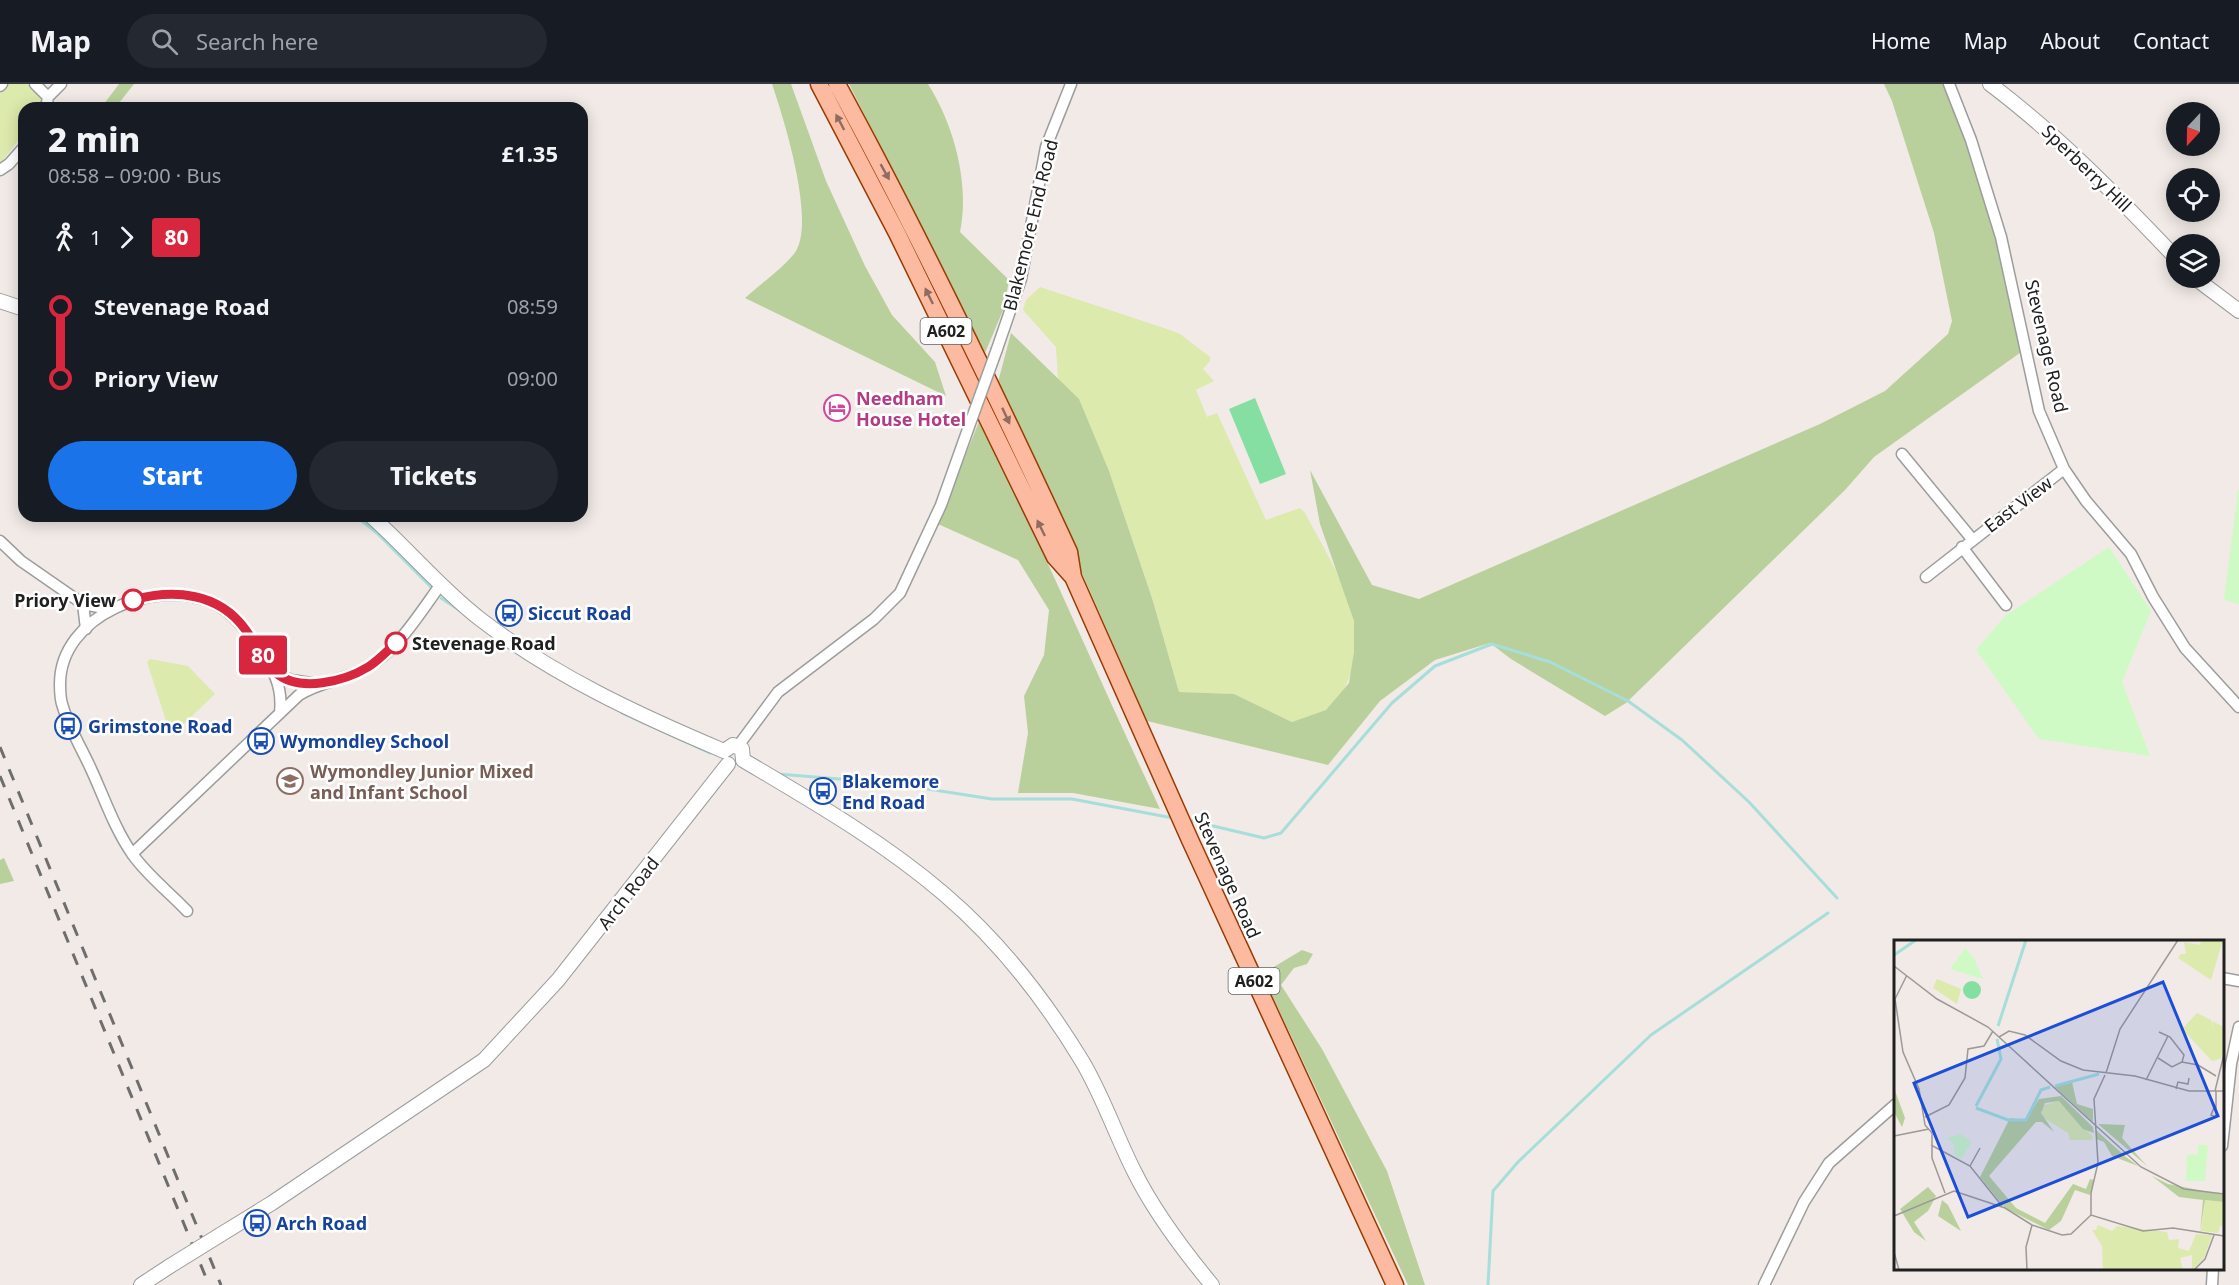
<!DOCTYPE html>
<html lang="en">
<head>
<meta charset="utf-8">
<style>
	body { margin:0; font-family:"Noto Sans",sans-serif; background:#242831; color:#f1f3f6; height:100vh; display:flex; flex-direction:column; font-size:22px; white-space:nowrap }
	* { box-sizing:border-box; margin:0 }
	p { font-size:20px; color:#9ea1a6 }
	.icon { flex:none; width:33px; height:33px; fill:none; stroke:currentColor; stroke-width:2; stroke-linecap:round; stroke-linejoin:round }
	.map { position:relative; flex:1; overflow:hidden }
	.details { position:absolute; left:18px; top:18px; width:570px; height:420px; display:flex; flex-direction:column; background:#171b24; border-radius:18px; box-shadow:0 3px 15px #0003 }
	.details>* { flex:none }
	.badge { padding:0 12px; border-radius:4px; font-size:21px; line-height:39px }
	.needle { width:39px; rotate:202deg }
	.buttons { position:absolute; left:2166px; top:18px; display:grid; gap:12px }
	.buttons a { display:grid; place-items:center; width:54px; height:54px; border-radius:50%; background:#171b24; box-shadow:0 3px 15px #0003; font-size:30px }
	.map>.badge { position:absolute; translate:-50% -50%; box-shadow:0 0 0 3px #fff }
	.legs { display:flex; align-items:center; gap:9px; height:66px; padding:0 30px; font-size:20px }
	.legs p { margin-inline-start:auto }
	.headline { display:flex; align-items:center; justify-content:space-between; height:102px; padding:0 30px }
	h1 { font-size:33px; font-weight:800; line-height:45px }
	.action { display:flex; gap:12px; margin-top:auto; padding:12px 30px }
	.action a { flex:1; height:69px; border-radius:36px; background:#1a73e8; color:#fff; font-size:24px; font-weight:800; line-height:69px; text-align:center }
	.action a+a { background:#242831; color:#f1f3f6 }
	ul { padding:0 30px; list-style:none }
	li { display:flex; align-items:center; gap:21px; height:72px; font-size:22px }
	li i { display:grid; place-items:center; width:9px; height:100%; margin:0 8px; background:currentColor }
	li i::after { content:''; width:15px; height:15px; margin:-8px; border:4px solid; border-radius:50%; background:#171b24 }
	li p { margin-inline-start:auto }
	li:first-child i { background:linear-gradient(#0000 50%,currentColor 0) }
	li:last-child i { background:linear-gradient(currentColor 50%,#0000 0) }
	header { display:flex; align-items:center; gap:36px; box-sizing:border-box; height:84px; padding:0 30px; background:#171b24; border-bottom:2px solid #363941 }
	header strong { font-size:28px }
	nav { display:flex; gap:33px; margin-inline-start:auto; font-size:21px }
	.search { width:420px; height:54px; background:#242831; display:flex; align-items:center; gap:15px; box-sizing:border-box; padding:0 21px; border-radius:33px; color:#9ea1a6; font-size:22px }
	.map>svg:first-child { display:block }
	.grass { fill:#ddeaad }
	.forest { fill:#bad09c }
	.park { fill:#d0fac5 }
	.pitch { fill:#85dfa2 }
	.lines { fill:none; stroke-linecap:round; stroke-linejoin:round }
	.stream { stroke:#a7deda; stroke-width:3 }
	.minor-casing { stroke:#9d9d9d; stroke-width:13 }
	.tertiary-casing { stroke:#9d9d9d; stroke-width:16 }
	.primary-casing { stroke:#9c3b00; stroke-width:19 }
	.minor { stroke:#fff; stroke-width:10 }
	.tertiary { stroke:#fff; stroke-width:14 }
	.primary { stroke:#fcbaa1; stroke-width:16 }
	.rail { stroke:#6e6e6e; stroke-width:3; stroke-dasharray:12 12; stroke-linecap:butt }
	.minor-bridge-casing { stroke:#9d9d9d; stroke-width:13; stroke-linecap:butt }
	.tertiary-bridge-casing { stroke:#9d9d9d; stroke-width:16; stroke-linecap:butt }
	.minor-bridge { stroke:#fff; stroke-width:10 }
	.tertiary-bridge { stroke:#fff; stroke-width:14 }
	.oneway { fill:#8e6d60 }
	.line-1-casing { stroke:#fff; stroke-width:14 }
	.line-1 { stroke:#d7263d; stroke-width:9 }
	.stop-1-dot { fill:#fff; stroke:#d7263d; stroke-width:3 }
	.labels { text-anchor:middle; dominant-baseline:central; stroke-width:5; stroke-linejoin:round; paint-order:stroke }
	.shield { fill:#fff; stroke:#636363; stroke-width:1.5 }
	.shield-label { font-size:16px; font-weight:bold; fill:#202020 }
	.street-label { font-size:18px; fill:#202020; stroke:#fff }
	.hotel-label { font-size:18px; font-weight:bold; fill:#b23c85; stroke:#fff; text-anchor:start }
	.stop-label { font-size:18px; font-weight:bold; fill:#202020; stroke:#fff; text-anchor:end }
	.transit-label { font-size:18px; font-weight:bold; fill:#164399; stroke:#fff; text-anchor:start }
	.education-label { font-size:18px; font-weight:bold; fill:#785e54; stroke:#fff; text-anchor:start }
	.inset-river { fill:none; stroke:#a7deda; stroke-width:3 }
	.inset-road { fill:none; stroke:#9d9997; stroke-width:1.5 }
	.view { fill:#1d4ed8; fill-opacity:0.15; stroke:#1d4ed8; stroke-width:3 }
	.inset-edge { fill:none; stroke:#202020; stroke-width:3 }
</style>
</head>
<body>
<header>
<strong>Map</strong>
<div class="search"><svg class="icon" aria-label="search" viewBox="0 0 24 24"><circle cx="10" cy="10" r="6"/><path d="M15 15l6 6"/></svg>Search here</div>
<nav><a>Home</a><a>Map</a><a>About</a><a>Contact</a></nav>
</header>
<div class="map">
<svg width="2239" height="1201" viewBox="0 0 2239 1201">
	<rect width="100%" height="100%" fill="#f1eae7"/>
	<!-- grass -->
	<path class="grass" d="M 6,0 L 27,0 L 44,9 L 45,16 L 41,24 L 24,24 L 24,49 L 0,80 L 0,10 Z
		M 1040,203 L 1167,245 L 1180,250 L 1210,273 L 1210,277 L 1203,285 L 1214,297 L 1196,306 L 1207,333 L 1217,329 L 1266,436 L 1300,424 L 1305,429 C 1321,460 1349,503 1354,538 C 1359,567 1352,607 1326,626 C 1318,632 1302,635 1292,638 L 1234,610 L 1179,608 L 1152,514 L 1109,387 L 1079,316 L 1058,296 L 1056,263 L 1023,226 L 1026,216 Z
		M 150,575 L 188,582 L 215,610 L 171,652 L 147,578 Z"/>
	<!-- forest -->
	<path class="forest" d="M 119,0 L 134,0 L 115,24 L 101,24 Z
		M 772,0 L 791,0 L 826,97 L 865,182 L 892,231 L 935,278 L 946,312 L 745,214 C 759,201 786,182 796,167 C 815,135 784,35 772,0 Z
		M 849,0 L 928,0 C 954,41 970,100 960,148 L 1009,196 L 1004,224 L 985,269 Z
		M 1884,0 L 1946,0 C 1979,87 2002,176 2024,266 L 1874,373 L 1845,406 L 1626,619 L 1605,632 L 1511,575 L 1490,559 L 1435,576 L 1380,617 L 1328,681 L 1147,637 L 998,298 L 1011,249 L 1079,315 L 1109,387 L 1152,514 L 1179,608 L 1234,610 L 1292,638 L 1326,626 L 1349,599 L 1354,568 L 1354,537 L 1320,440 L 1310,386 L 1372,501 L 1419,515 L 1820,340 L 1885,307 L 1948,250 L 1952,237 L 1934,149 L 1892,17 Z
		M 980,335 C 1043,464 1099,596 1160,725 L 1073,709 L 1018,709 L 1028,649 L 1024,612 L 1044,571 L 1049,526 L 1018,476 L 938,440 Z
		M 4,774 L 14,797 L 0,800 L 0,776 Z
		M 1302,866 L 1313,870 L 1307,880 L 1294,884 L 1281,901 L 1322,965 L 1387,1087 L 1425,1201 L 1408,1201 L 1262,890 Z"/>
	<!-- park -->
	<path class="park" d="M 2238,406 L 2239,406 L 2239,520 L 2224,516 Z
		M 2109,463 L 2151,527 L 2122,598 L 2150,672 L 2039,655 L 1976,566 L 2005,532 Z"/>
	<!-- pitch -->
	<path class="pitch" d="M 1255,314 L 1286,390 L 1260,400 L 1229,325 Z"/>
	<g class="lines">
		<!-- stream -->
		<path class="stream" d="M 356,432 L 377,449 L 433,505
			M 441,514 L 462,528
			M 622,629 L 710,669
			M 778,690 L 889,699 L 992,715 L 1072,715 L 1173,734
			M 1188,736 L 1264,754 L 1281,749 L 1392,619 L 1435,582 L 1492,560 L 1550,578 L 1628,617 L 1682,656 L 1749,718 L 1837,814
			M 1488,1201 L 1493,1107 L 1518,1078 L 1651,951 L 1828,829"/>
		<defs>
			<path id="minor" d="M 35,0 L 48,13 L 46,24
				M 1949,0 L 1971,56 L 2001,153 L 2039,327 L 2064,385 L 2086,417 L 2131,470 L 2153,513 L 2185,564 L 2239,623
				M 0,2 L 2,0
				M 48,13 L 61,0
				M 0,86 L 9,80 L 24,63
				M 997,265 L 1021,195 L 1046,63 L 1071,0
				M 1902,370 L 1972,455
				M 0,457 L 21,477 L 83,520 L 109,525
				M 1962,463 L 2006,521
				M 1926,493 L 2064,385
				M 83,520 L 86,545
				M 276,589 L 291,596 L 317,600
				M 738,662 L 778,608 L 874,535 L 900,509 L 941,421 L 972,334
				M 132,770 L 299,611 C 321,597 346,596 368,583 C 399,564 420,529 441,500
				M 187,827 C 169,808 148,792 133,771 C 115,746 104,713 91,685 C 82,665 69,644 63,623 C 60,616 60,608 60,600 C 60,531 156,493 213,519 C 233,528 245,545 257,563 C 273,585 283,601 280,629
				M 2222,894 L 2239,897
				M 2222,1062 L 2231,980 L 2239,943
				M 1764,1201 L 1804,1118 L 1829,1079 L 1896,1020
				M 2212,1201 L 2213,1184"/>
			<path id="tertiary" d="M 1990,0 C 2059,52 2117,112 2176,174
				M 2195,194 L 2239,227
				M 0,217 L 24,225
				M 371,432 C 408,465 441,505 480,535 C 554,592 639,631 724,667
				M 724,667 L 733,661 L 742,665 L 743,676
				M 743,676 C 812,717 882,757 944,810 C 998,856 1045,916 1082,977 C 1103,1012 1116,1052 1135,1089 C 1155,1129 1183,1166 1212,1201
				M 220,1151 L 272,1119 L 484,976 L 558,896 L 728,680
				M 141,1201 L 170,1182"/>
			<path id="primary" d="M 819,0 L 897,149 L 1055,473 L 1072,492
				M 837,0 C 921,154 995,308 1069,468 L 1073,493 L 1190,756 L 1395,1201"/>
		</defs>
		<!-- minor casing -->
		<use href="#minor" class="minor-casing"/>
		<!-- tertiary casing -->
		<use href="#tertiary" class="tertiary-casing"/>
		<!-- primary casing -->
		<use href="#primary" class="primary-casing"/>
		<!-- minor -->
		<use href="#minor" class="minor"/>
		<!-- tertiary -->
		<use href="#tertiary" class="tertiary"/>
		<!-- primary -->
		<use href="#primary" class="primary"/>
		<!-- rail -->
		<path class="rail" d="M 0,663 L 221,1201
			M 0,692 L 209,1201"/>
		<defs>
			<path id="minor-bridge" d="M 972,334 L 997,265"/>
			<path id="tertiary-bridge" d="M 170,1182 L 220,1151"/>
		</defs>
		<!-- minor-bridge casing -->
		<use href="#minor-bridge" class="minor-bridge-casing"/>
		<!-- tertiary-bridge casing -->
		<use href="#tertiary-bridge" class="tertiary-bridge-casing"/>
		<!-- minor-bridge -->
		<use href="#minor-bridge" class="minor-bridge"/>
		<!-- tertiary-bridge -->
		<use href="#tertiary-bridge" class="tertiary-bridge"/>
	</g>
	<!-- one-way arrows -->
	<defs><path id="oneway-solid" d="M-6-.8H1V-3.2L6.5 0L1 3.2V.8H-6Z" transform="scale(1.5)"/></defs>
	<g class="oneway">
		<use href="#oneway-solid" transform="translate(840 38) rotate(-118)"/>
		<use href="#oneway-solid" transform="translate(885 88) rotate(61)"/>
		<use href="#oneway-solid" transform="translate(929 212) rotate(-116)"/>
		<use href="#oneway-solid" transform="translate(1006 332) rotate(65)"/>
		<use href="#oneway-solid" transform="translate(1041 444) rotate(-116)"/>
	</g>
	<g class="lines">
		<defs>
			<path id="line-1" d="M 133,516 C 173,505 218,508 245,545 C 255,558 264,579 276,589 C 300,609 345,597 368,583 C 378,577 387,567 396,559"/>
		</defs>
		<!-- line-1 casing -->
		<use href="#line-1" class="line-1-casing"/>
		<!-- line-1 -->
		<use href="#line-1" class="line-1"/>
	</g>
	<!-- icons -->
	<defs>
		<symbol id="hotel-ring" viewBox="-11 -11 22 22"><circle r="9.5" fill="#fff" stroke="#d1479c" stroke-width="1.5"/><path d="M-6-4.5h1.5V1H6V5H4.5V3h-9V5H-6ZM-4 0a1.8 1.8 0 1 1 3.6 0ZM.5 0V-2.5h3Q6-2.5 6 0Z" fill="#d1479c"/></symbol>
		<symbol id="bus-ring" viewBox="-11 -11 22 22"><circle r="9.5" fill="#fff" stroke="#1a4fb4" stroke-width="1.5"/><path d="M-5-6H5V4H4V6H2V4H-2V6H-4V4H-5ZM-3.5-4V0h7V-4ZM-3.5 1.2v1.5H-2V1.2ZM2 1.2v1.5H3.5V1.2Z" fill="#1a4fb4"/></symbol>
		<symbol id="school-ring" viewBox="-11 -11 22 22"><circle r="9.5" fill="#fff" stroke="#8d6e63" stroke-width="1.5"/><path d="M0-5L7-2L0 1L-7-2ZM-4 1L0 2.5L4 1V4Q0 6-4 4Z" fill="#8d6e63"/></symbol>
	</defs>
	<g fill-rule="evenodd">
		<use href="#hotel-ring" x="822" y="309" width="30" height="30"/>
		<use href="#bus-ring" x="494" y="514" width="30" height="30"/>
		<use href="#bus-ring" x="53" y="627" width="30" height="30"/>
		<use href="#bus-ring" x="246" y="642" width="30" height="30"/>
		<use href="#school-ring" x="275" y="682" width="30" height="30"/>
		<use href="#bus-ring" x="808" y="692" width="30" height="30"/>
		<use href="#bus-ring" x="242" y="1124" width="30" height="30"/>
	</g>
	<!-- markers -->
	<g class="stop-1-dot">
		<circle cx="133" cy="516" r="10"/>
		<circle cx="396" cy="559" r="10"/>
	</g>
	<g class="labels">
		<!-- shield labels -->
		<g class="shield">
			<rect x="920.5" y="234" width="51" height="26" rx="4.5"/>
			<rect x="1228.5" y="884" width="51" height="26" rx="4.5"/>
		</g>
		<g class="shield-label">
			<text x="946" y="247">A602</text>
			<text x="1254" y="897">A602</text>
		</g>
		<!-- street labels -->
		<g class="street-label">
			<text transform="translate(2087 84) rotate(44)">Sperberry Hill</text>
			<text transform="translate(1030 141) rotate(-76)">Blakemore End Road</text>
			<text transform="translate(2047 262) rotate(77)">Stevenage Road</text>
			<text transform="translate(2018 420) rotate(-37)">East View</text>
			<text transform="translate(1228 791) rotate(66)">Stevenage Road</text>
			<text transform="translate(628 809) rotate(-52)">Arch Road</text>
		</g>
		<!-- hotel labels -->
		<g class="hotel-label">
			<text x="856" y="314">Needham<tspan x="856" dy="21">House Hotel</tspan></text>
		</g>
		<!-- stop labels -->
		<g class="stop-label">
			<text x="116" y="516">Priory View</text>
			<text x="412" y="559" text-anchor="start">Stevenage Road</text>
		</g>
		<!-- transit labels -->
		<g class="transit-label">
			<text x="528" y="529">Siccut Road</text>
			<text x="88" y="642">Grimstone Road</text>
			<text x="280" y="657">Wymondley School</text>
			<text x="842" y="697">Blakemore<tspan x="842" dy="21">End Road</tspan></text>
			<text x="276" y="1139">Arch Road</text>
		</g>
		<!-- education labels -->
		<g class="education-label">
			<text x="310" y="687">Wymondley Junior Mixed<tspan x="310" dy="21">and Infant School</tspan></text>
		</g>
	</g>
	<!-- overview -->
	<g transform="translate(1894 856)">
		<rect width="330" height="330" fill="#f1eae7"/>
		<path d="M 307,0 L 329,0 L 317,40 L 284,18 L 287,14 L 292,14 L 290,2 L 306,5 ZM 43,39 L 67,49 L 63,64 L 39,48 ZM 303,73 L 317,80 L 320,92 L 318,81 L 330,87 L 330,113 L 326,119 L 318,121 L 288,89 ZM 165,161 L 199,197 L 198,200 L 176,200 L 174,193 L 148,177 L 147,166 ZM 311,260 L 330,262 L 330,286 L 326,286 L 324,293 L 307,291 ZM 204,285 L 218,291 L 223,286 L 273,292 L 275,300 L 285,299 L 284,308 L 295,311 L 302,294 L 318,295 L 310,318 L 298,330 L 298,315 L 286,318 L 289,330 L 209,330 L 208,306 L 198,290 L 202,290 Z" fill="#ddeaad"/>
		<path d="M 178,142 L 183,164 L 199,169 L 199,182 L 161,147 ZM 0,148 L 11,178 L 8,187 L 0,172 ZM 167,156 L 199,187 L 200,193 L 189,189 L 165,161 L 151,163 L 147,173 L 160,192 L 148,182 L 142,182 L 95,236 L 122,268 L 151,283 L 179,244 L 192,249 L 196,239 L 200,240 L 196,255 L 181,250 L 167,281 L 155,290 L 111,268 L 86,237 L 116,178 L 132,180 L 145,159 ZM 204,184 L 231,185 L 228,198 L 253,226 ZM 202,190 L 232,217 L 244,226 L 218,216 L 210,202 L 202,199 ZM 258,236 L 274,244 L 330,255 L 330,262 L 311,260 L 306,292 L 309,260 L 285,257 ZM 34,247 L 42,256 L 34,271 L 20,282 L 32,301 L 20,292 L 6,269 ZM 48,260 L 54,265 L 67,291 L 44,276 Z" fill="#bad09c"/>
		<path d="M 71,8 L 80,18 L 89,39 L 56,29 ZM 67,194 L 78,202 L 67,219 L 60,214 L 60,205 L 53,198 ZM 304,205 L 314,205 L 311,241 L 292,241 L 293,215 L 304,214 Z" fill="#d0fac5"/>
		<path d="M69 50a9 9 0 1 1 18 0a9 9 0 1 1-18 0Z" fill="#85dfa2"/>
		<path class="inset-river" d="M 0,15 L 22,0M 104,86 L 132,0M 161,146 L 205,134M 82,166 L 107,119 L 103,99M 82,168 L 114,180 L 132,180 L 147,150 L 156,147"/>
		<path class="inset-road" d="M 0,26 L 43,59 L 94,87 L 247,227 L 290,249 L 330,254M 13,35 L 1,59 L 9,112 L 25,149 L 31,185 L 38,193 L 38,218 L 51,253M 105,97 L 115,91 L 131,95 L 167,121 L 189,130 L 241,136 L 295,151 L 330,151M 264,118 L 278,127 L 288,122 L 290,115 L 276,97 L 265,92M 288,122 L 304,125 L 322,136M 212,133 L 226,89 L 284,0M 252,140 L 274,96M 282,149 L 284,142 L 294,144 L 295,138M 321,151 L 330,114M 321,165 L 317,175 L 322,177 L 322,151M 31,177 L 55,165 L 71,138 L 74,109 L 90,106 L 99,91M 0,196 L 35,189M 37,205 L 76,226 L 108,266M 76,226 L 86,208M 197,275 L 197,253 L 204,223 L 200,159 L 211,135M 0,276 L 60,251 L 111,268 L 138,285 L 168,295 L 177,294 L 197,275 L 249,291 L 279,288 L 330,296M 0,312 L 5,330M 133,330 L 132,307 L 138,285M 300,330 L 311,319 L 320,295"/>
		<path class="view" d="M 269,42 L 324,176 L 74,277 L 20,143 Z"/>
		<rect width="330" height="330" class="inset-edge"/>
	</g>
</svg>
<div class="buttons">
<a><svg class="needle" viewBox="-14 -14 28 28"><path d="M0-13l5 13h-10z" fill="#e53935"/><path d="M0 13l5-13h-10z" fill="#9ea1a6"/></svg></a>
<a><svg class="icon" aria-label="locate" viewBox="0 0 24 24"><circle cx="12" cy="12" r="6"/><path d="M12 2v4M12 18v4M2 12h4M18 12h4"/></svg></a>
<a><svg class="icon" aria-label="layers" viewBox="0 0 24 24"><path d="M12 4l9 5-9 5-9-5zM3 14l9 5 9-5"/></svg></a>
</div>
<b class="badge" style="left:263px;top:571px;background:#d7263d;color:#fff">80</b>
<section class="details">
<div class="headline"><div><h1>2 min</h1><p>08:58 – 09:00 · Bus</p></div><b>£1.35</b></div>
<div class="legs"><svg class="icon" aria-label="walk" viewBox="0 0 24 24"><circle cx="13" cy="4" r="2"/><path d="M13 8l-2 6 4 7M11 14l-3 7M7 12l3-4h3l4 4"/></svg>1<svg class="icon" aria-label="forward" viewBox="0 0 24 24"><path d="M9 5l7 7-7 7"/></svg><b class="badge" style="background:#d7263d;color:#fff">80</b></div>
<ul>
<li><i style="color:#d7263d"></i><b>Stevenage Road</b><p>08:59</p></li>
<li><i style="color:#d7263d"></i><b>Priory View</b><p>09:00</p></li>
</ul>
<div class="action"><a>Start</a><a>Tickets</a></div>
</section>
</div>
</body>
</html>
